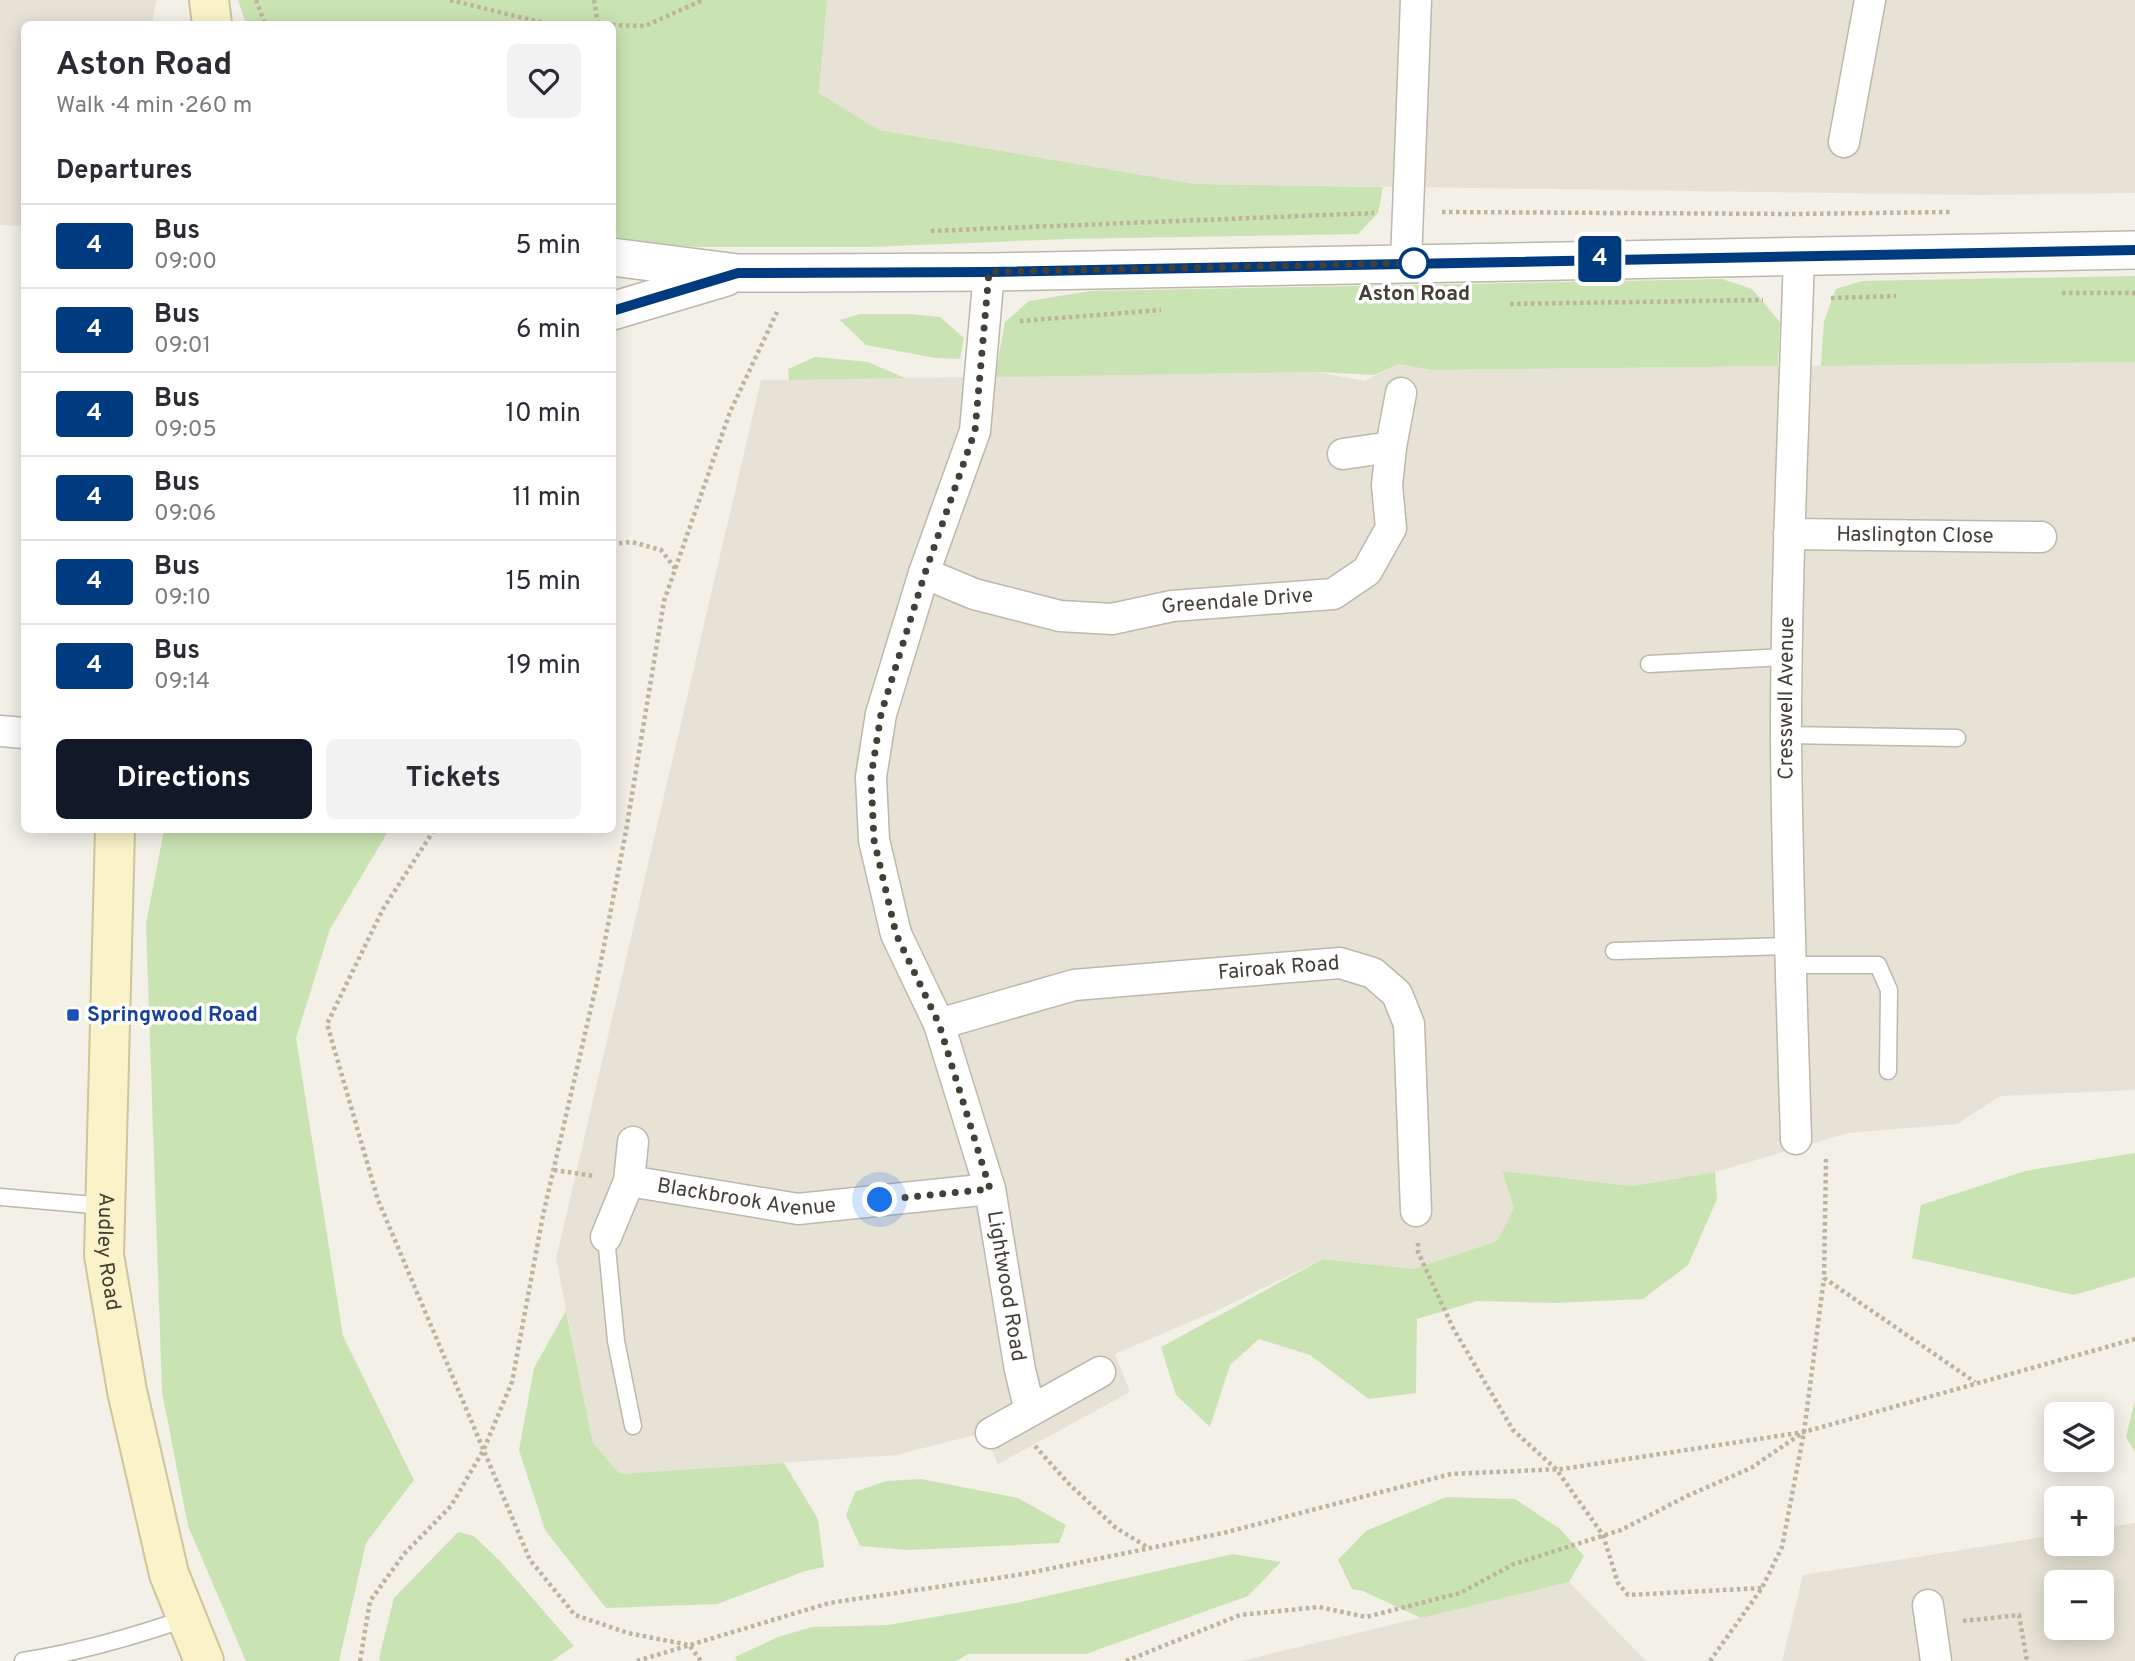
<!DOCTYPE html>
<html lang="en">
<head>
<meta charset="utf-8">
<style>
	body { margin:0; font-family:Overpass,sans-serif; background:#f2f2f3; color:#2b2b33; height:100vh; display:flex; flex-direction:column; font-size:26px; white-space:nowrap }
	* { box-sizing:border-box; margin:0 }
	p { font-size:23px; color:#7c7c81 }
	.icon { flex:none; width:38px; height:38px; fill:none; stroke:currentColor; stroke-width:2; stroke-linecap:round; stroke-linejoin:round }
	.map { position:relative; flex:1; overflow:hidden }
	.sheet { position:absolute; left:21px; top:21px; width:595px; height:812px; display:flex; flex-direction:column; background:#fff; border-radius:10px; box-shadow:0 4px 18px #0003 }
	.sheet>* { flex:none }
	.badge { padding:0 14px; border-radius:5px; font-size:24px; line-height:46px }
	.fabs { position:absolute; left:2044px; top:1402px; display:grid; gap:14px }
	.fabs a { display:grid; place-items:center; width:70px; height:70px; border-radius:10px; background:#fff; box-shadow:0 4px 18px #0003; font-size:35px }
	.you { position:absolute; width:35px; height:35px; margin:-18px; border:5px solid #fff; border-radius:50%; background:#1a73e8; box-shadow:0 0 0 10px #1a73e833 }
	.map>.badge { position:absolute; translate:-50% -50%; box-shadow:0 0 0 4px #fff }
	h2 { padding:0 35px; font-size:26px; line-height:63px }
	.round { display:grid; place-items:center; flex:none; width:74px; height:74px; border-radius:10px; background:#f2f2f3 }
	.head { display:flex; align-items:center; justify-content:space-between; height:119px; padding:0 35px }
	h1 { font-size:33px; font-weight:700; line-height:52px }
	.cta { display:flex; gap:14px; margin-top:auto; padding:14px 35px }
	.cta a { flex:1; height:80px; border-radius:10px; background:#111827; color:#fff; font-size:28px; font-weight:700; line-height:80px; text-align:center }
	.cta a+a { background:#f2f2f3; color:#2b2b33 }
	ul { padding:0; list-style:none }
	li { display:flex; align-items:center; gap:21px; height:84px; padding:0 35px; border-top:2px solid #e1e1e2 }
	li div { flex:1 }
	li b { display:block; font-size:26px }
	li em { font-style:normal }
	li .badge { min-width:77px; font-weight:700; text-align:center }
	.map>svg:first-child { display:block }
	.residential { fill:#e6e2d6; fill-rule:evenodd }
	.green { fill:#cae3b3 }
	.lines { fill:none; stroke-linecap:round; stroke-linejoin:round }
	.service-casing { stroke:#bdb8ab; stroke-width:19 }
	.minor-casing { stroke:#bdb8ab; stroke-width:33 }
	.tertiary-casing { stroke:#bdb8ab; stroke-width:40 }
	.secondary-casing { stroke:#cfc49a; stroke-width:42 }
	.path { stroke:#beb49d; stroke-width:4.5; stroke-dasharray:3.5 3.5; stroke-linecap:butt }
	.service { stroke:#fff; stroke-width:16 }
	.minor { stroke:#fff; stroke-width:30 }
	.tertiary { stroke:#fff; stroke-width:37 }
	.secondary { stroke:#faf2c9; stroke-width:38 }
	.line-casing { stroke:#fff; stroke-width:16 }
	.line { stroke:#003b80; stroke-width:10 }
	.walk { stroke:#454037; stroke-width:7; stroke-dasharray:0 12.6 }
	.stop-dot { fill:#fff; stroke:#003b80; stroke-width:3.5 }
	.transit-dot { fill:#1a4fb4; stroke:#fff; stroke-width:2.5 }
	.labels { text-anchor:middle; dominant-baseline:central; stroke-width:7; stroke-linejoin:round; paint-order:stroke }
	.stop-label { font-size:21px; font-weight:bold; fill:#454037; stroke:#fff }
	.street-label { font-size:21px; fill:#454037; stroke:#fff }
	.transit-label { font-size:21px; font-weight:bold; fill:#164399; stroke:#fff; text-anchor:start }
</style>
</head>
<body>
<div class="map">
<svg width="2135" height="1661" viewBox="0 0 2135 1661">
	<rect width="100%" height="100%" fill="#f2f0e7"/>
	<!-- residential -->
	<path class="residential" d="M 0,0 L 156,0 L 152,24 L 24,24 L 24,226 L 0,225 Z
		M 827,0 L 2135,0 L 2135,193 L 1980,195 L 1195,184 L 879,130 L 819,93 Z
		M 2135,362 L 2135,1090 L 2000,1096 L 1957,1124 L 1848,1133 L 1715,1172 L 1633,1186 L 1502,1171 L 1514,1208 L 1497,1241 L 1413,1269 L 1323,1259 L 1220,1309 L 1115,1354 L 1130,1392 L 998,1464 L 983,1433 L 896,1455 L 620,1474 L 593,1443 L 556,1259 L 761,380 L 1317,372 L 1365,381 L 1398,364 L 1432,370 Z
		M 2135,1523 L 2135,1661 L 1782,1661 L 1803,1575 L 2056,1535 L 2056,1544 L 2102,1544 L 2102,1528 ZM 2056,1582 L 2102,1582 L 2102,1628 L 2056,1628 Z
		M 1569,1582 L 1646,1661 L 1241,1661 Z"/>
	<!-- green -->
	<path class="green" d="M 238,0 L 827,0 L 819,93 L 879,130 L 1195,184 L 1383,187 L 1378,213 L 1358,234 L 1066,239 L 871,247 L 699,247 L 613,241 L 612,24 L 246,24 Z
		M 2135,276 L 2135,362 L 1821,366 L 1824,321 L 1836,289 L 1862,281 Z
		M 1722,279 L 1752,289 L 1780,322 L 1778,366 L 1432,370 L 1398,364 L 1375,375 L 1317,372 L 995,377 L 1005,322 L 1029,301 L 1090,291 Z
		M 860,314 L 909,314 L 940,317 L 964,338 L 960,359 L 935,358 L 866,345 L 840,320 Z
		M 815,357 L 868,362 L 905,378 L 789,380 L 788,369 Z
		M 164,830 L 389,830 L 330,929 L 296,1038 L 343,1336 L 414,1480 L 366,1543 L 339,1661 L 246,1661 L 188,1526 L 162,1392 L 146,924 Z
		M 2135,1153 L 2135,1277 L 2074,1295 L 1912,1258 L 1921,1205 L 2025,1171 Z
		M 1502,1171 L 1633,1186 L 1715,1172 L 1717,1199 L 1688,1265 L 1643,1299 L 1556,1303 L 1477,1301 L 1417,1319 L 1416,1393 L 1369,1399 L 1310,1355 L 1259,1339 L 1230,1365 L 1210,1427 L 1176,1395 L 1161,1347 L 1323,1259 L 1413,1269 L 1497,1241 L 1514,1208 Z
		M 566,1311 L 593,1443 L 620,1474 L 784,1463 L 818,1519 L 824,1567 L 805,1571 L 717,1604 L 606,1608 L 545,1530 L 519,1450 L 534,1368 Z
		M 2135,1401 L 2135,1452 L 2126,1437 Z
		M 921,1479 L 1018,1498 L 1066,1525 L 1059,1543 L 909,1550 L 860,1546 L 846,1515 L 855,1492 L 886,1481 Z
		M 1446,1497 L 1515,1499 L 1560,1529 L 1584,1556 L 1569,1582 L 1421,1618 L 1363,1591 L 1352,1589 L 1338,1560 L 1366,1531 Z
		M 458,1532 L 474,1536 L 502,1563 L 574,1646 L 552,1661 L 381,1661 L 379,1658 L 394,1598 Z
		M 1233,1554 L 1281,1562 L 1248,1596 L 1086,1654 L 968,1654 L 956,1661 L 737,1661 L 735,1657 L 778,1637 L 812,1627 L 888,1625 L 1016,1603 Z"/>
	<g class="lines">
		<defs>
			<path id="service" d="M 1649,664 L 1787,657
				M 1786,735 L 1957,738
				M 1614,951 L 1789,946
				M 1790,965 L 1878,965 L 1889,990 L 1888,1071
				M 0,1197 L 105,1206
				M 606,1237 L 616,1341 L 633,1426
				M 23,1661 C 79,1652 133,1637 187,1618"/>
			<g id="minor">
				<path d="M 1844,142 L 1870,0"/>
				<path d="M 1406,263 L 1416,0"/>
				<path id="s1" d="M 989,272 L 975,431 L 924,573 L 881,714 L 871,777 L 874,840 L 896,934 L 939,1024 L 990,1189 L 1020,1370 L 1030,1411"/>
				<path d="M 1343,454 L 1391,447"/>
				<path id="s2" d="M 1789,534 L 2041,537"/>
				<path id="s3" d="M 924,573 L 974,594 L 1060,616 L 1112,619 L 1172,606 L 1333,594 L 1367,571 L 1391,528 L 1387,485 L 1391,447 L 1401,393"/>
				<path d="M 0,731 L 24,733"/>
				<path id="s4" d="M 939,1024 L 1074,985 L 1340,963 L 1373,973 L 1397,994 L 1409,1024 L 1416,1211"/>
				<path id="s5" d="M 1796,1139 C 1792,1005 1787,871 1786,737 C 1786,576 1794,416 1799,255"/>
				<path id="s6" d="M 629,1181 L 798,1209 L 990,1189"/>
				<path d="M 606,1237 L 629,1181 L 633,1142"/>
				<path d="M 991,1433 L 1100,1372"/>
				<path d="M 1928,1605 L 1936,1661"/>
			</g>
			<path id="tertiary" d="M 612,257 L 738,273 L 796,273 L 989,272 L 2135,250
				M 612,311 L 726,277"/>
			<g id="secondary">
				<path d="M 209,0 L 212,24"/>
				<path id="s7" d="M 115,830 L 104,1255 L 127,1391 L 169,1574 L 204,1661"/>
			</g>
		</defs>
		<!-- service casing -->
		<use href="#service" class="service-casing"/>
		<!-- minor casing -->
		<use href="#minor" class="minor-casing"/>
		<!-- tertiary casing -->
		<use href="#tertiary" class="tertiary-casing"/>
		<!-- secondary casing -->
		<use href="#secondary" class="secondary-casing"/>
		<!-- path -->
		<path class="path" d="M 256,0 L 265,24
			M 450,0 L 548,24
			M 594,0 L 598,24
			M 594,24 L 606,24
			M 612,25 L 645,26 L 703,0
			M 1442,212 L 1794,214 L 1951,212
			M 931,231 L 1374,213
			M 2062,293 L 2135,293
			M 1831,298 L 1896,296
			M 1510,304 L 1763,300
			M 1020,321 L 1161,310
			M 612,544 L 632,542 L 661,550 L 675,568
			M 434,830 L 383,909 L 327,1024 L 378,1200 L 530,1560 L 575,1615 L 628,1633 L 689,1645 L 701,1661
			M 1826,1159 L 1824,1278 L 1975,1382
			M 554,1170 L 594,1176
			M 1418,1243 L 1418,1252 L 1453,1328 L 1513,1430 L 1556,1469 L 1603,1535 L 1618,1583 L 1628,1595 L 1762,1588
			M 1035,1446 L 1069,1484 L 1116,1528 L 1149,1548
			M 1963,1621 L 2019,1615 L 2027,1661
			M 360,1661 L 370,1601 L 404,1554 L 451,1506 L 484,1449 L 512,1382 L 543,1215 L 597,982 L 626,831 L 664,601 L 730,412 L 777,312
			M 637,1661 L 829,1603 L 1024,1574 L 1223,1533 L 1451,1474 L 1562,1469 L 1804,1432 L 2135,1339
			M 1126,1661 L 1240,1615 L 1319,1607 L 1366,1617 L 1460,1593 L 1514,1564 L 1621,1530 L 1687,1496 L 1751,1468 L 1802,1433
			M 1710,1661 L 1762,1588 L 1782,1547 L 1804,1432 L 1824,1278"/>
		<!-- service -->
		<use href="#service" class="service"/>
		<!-- minor -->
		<use href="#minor" class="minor"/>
		<!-- tertiary -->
		<use href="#tertiary" class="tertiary"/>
		<!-- secondary -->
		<use href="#secondary" class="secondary"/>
	</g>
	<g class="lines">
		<defs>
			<path id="line" d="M 612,311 L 738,273 L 989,272 L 2135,250"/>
		</defs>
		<!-- line casing -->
		<use href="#line" class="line-casing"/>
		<!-- line -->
		<use href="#line" class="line"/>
		<!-- walk -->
		<path class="walk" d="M 880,1200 L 990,1189 L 939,1024 L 896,934 L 874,840 L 871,777 L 881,714 L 925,573 L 975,431 L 989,272 L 1414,263"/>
	</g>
	<!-- markers -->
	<circle class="stop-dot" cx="1414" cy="263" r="14"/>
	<rect class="transit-dot" x="66" y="1008" width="14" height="14" rx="3.5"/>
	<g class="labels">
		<!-- stop labels -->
		<g class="stop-label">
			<text x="1414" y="294">Aston Road</text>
		</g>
		<!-- street labels -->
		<g class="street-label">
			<text stroke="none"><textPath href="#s2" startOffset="126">Haslington Close</textPath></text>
			<text stroke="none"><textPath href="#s3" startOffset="322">Greendale Drive</textPath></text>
			<text stroke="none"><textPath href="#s5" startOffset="441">Cresswell Avenue</textPath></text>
			<text stroke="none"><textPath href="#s4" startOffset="346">Fairoak Road</textPath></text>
			<text stroke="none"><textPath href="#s6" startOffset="119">Blackbrook Avenue</textPath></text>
			<text stroke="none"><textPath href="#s7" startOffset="422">Audley Road</textPath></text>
			<text stroke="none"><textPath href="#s1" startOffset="1052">Lightwood Road</textPath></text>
		</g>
		<!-- transit labels -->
		<g class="transit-label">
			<text x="87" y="1015">Springwood Road</text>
		</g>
	</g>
</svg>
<div class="fabs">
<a><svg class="icon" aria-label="layers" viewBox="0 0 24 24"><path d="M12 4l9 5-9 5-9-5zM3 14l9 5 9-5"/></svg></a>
<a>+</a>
<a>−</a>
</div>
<div class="you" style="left:880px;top:1200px"></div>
<b class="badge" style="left:1600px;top:259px;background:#003b80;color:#fff">4</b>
<section class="sheet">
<div class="head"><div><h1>Aston Road</h1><p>Walk · 4 min · 260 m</p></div><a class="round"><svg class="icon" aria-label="heart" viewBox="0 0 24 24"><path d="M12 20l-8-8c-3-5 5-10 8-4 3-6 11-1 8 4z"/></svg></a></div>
<h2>Departures</h2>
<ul>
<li><span class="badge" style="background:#003b80;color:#fff">4</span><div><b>Bus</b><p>09:00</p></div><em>5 min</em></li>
<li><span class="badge" style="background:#003b80;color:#fff">4</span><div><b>Bus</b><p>09:01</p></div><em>6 min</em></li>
<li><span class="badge" style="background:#003b80;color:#fff">4</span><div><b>Bus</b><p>09:05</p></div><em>10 min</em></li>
<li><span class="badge" style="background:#003b80;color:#fff">4</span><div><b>Bus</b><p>09:06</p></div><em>11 min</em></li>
<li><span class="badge" style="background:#003b80;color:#fff">4</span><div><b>Bus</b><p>09:10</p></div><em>15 min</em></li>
<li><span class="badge" style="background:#003b80;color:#fff">4</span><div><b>Bus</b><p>09:14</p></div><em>19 min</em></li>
</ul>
<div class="cta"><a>Directions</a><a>Tickets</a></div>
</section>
</div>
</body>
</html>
